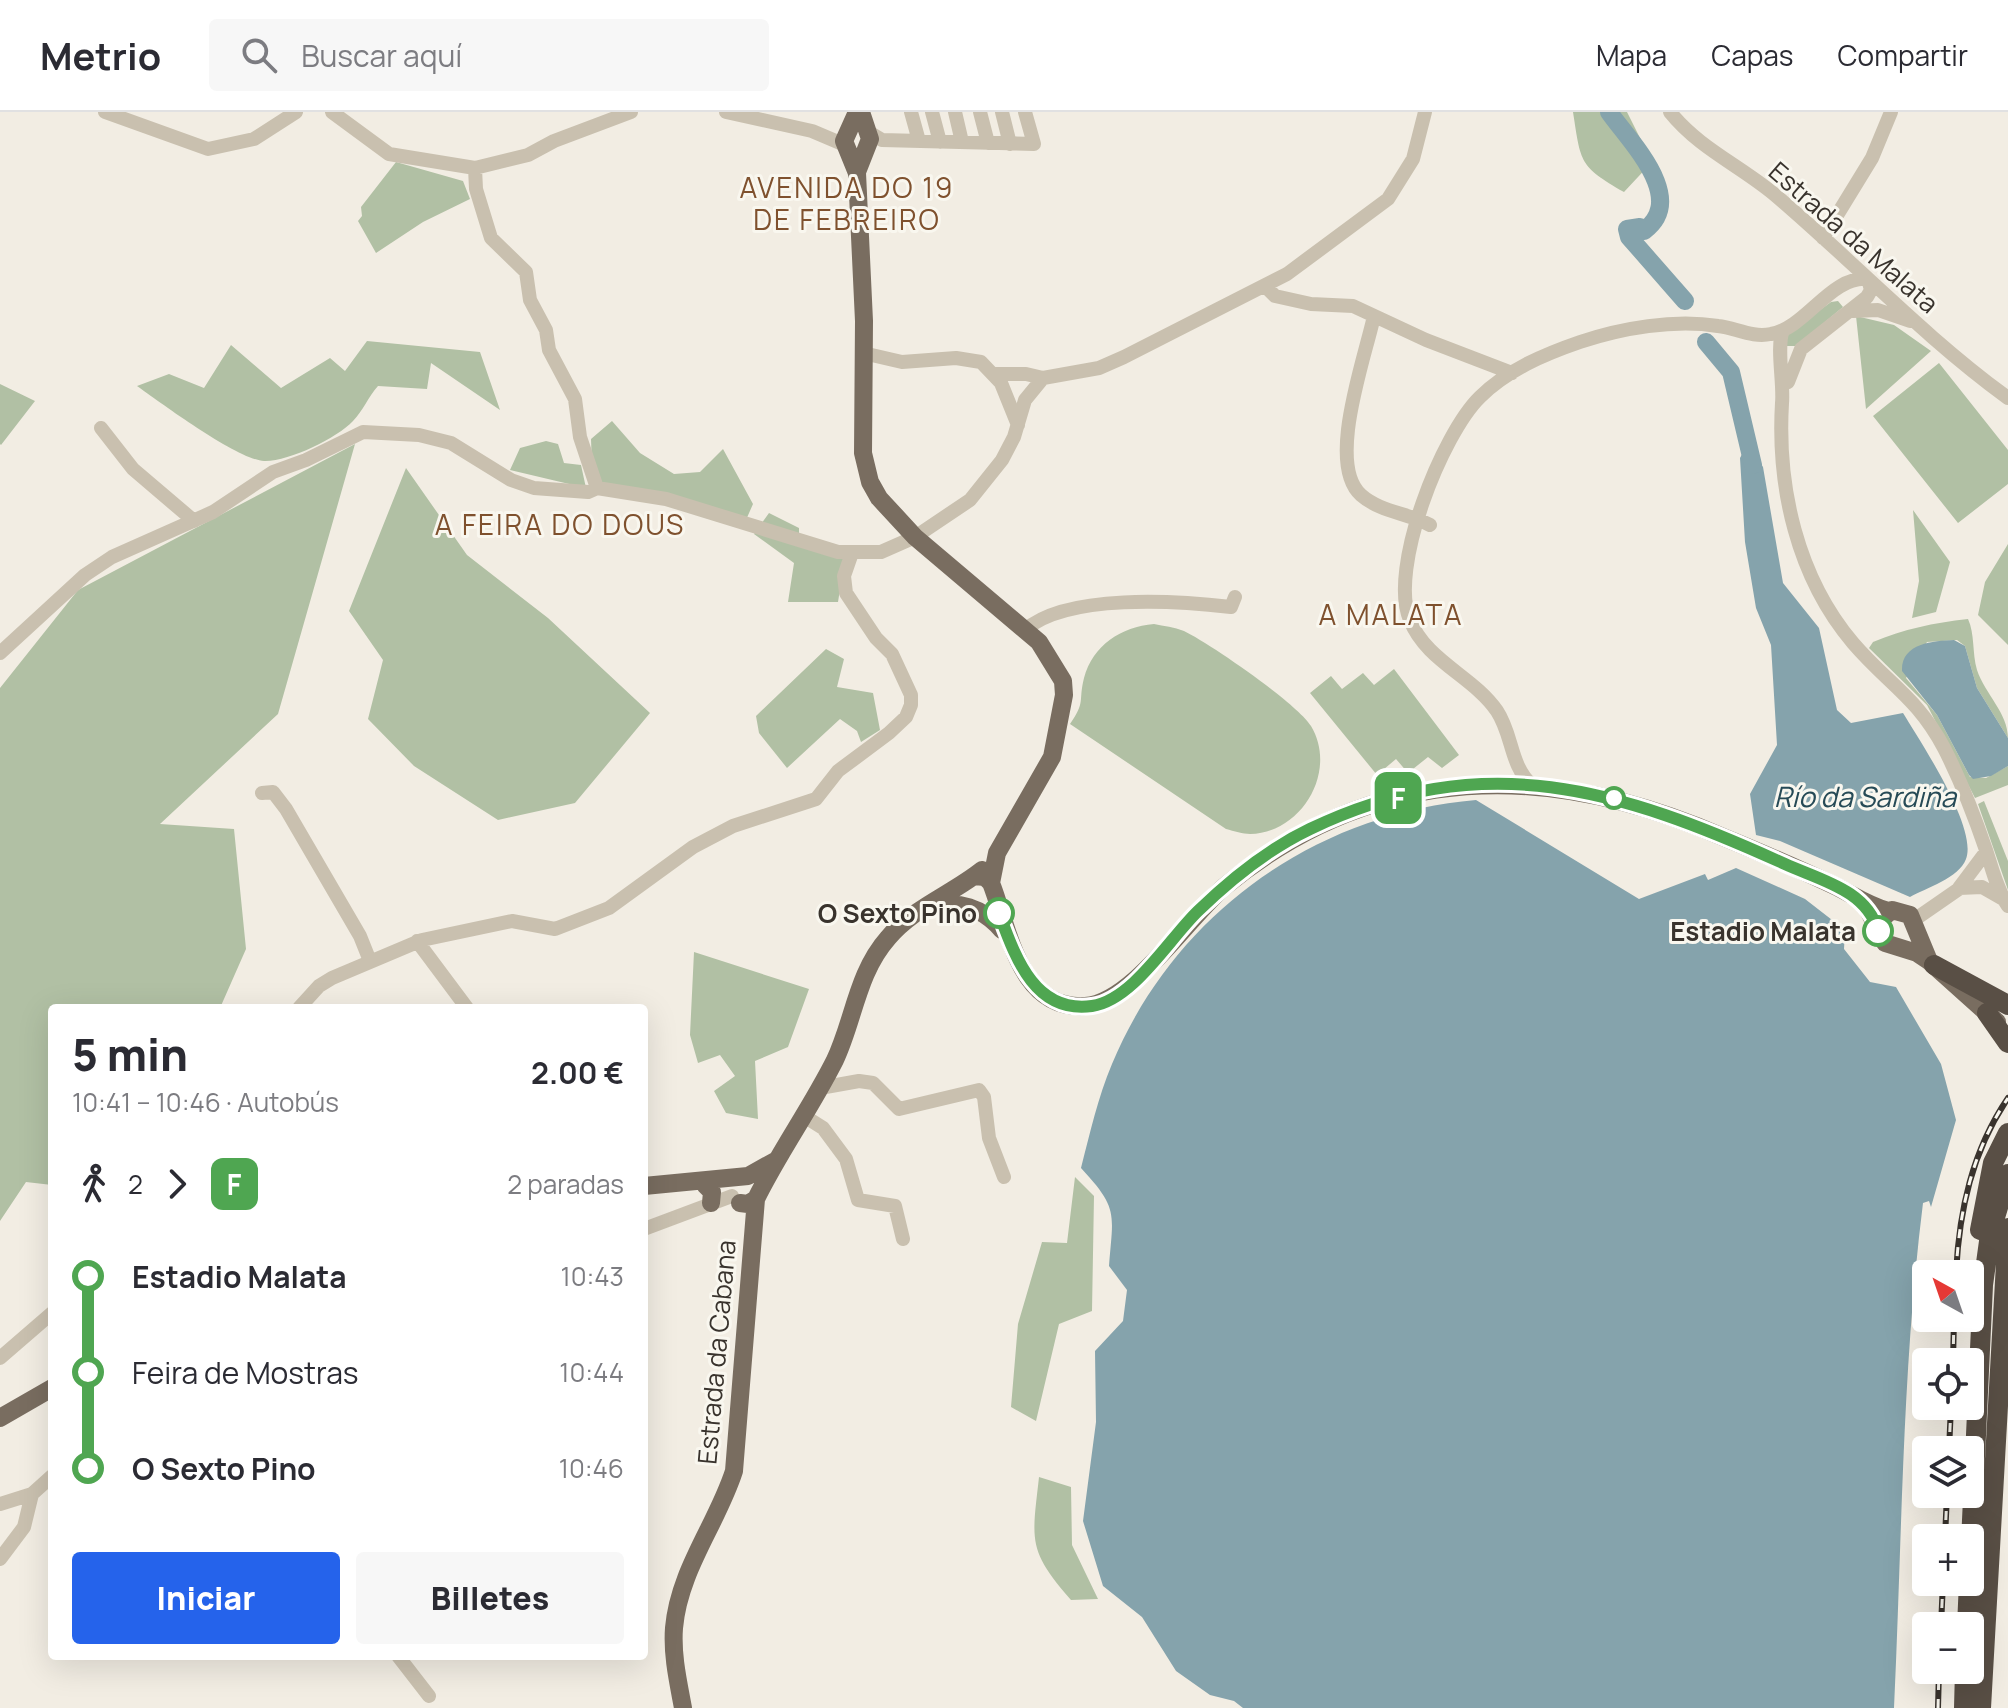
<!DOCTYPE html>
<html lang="es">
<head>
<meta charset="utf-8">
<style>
	body { margin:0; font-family:Manrope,sans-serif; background:#f7f7f7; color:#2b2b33; height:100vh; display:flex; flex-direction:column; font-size:30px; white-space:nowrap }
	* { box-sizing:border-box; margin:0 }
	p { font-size:26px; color:#7c7c81 }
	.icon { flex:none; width:44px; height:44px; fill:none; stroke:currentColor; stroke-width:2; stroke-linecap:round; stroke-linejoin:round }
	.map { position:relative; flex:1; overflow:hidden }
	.sheet { position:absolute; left:48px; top:892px; width:600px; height:656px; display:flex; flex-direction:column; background:#fff; border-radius:8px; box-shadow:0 8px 32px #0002 }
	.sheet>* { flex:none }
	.badge { padding:0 16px; border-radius:12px; font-size:28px; line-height:52px }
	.needle { width:52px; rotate:320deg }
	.controls { position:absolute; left:1912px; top:1148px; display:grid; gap:16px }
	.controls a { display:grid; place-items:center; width:72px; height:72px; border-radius:8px; background:#fff; box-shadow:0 8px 32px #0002; font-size:40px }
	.map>.badge { position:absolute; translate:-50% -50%; box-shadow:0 0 0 4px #fff }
	.legs { display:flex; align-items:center; gap:12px; height:88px; padding:0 24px; font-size:26px }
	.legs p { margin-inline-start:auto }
	.summary { display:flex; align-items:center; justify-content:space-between; height:136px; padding:0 24px }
	h1 { font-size:44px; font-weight:800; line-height:60px }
	.button { display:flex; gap:16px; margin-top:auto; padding:16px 24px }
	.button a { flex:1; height:92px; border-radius:8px; background:#2563eb; color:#fff; font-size:32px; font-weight:800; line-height:92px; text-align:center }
	.button a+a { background:#f7f7f7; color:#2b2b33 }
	ul { padding:0 24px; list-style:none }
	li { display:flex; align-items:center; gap:28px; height:96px; font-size:30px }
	li i { display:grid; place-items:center; width:12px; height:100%; margin:0 10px; background:currentColor }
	li i::after { content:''; width:20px; height:20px; margin:-10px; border:6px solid; border-radius:50%; background:#fff }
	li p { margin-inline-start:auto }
	li:first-child i { background:linear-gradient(#0000 50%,currentColor 0) }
	li:last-child i { background:linear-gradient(currentColor 50%,#0000 0) }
	header { display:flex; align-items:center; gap:48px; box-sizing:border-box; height:112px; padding:0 40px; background:#fff; border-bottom:2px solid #e1e1e2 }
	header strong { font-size:38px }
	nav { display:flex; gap:44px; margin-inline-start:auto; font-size:28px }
	.search { width:560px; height:72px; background:#f7f7f7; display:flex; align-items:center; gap:20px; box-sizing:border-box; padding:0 28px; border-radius:8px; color:#7c7c81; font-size:30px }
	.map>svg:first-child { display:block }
	.green { fill:#b1c0a4 }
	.water { fill:#85a3ac }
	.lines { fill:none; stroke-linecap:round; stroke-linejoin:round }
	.river { stroke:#85a3ac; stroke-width:18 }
	.minor { stroke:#c9c0af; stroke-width:14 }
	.major { stroke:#796d60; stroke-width:18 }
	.highway { stroke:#594f45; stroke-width:20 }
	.rail-casing { stroke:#39332d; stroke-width:6 }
	.rail { stroke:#f9f7ef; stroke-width:3; stroke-dasharray:9; stroke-linecap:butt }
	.line-1-casing { stroke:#fff; stroke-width:18 }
	.line-1 { stroke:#4fa651; stroke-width:12 }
	.stop-1-dot { fill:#fff; stroke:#4fa651; stroke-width:4 }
	.labels { text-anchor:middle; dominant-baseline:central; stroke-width:6; stroke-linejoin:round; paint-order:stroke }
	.street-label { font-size:26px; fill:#39332d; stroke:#f9f7ef }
	.stop-label { font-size:26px; font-weight:bold; fill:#39332d; stroke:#f9f7ef; text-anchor:end }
	.neighbourhood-label { font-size:28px; letter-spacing:2px; fill:#7f512e; stroke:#f9f7ef }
	.water-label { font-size:28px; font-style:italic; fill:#264a56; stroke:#f9f7ef }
</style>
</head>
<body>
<header>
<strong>Metrio</strong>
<div class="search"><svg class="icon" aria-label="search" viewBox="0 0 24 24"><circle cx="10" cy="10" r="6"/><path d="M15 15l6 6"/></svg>Buscar aquí</div>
<nav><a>Mapa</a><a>Capas</a><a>Compartir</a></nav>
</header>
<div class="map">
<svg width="2008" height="1596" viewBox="0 0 2008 1596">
	<rect width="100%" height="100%" fill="#f2ede3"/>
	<!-- green -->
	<path class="green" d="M 1573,0 L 1627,0 L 1652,50 L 1624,80 C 1579,54 1581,51 1573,0 Z
		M 396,50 L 463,69 L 470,87 L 423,110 L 376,141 L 358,109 L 362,104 L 361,95 Z
		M 1838,189 L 1843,195 L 1796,234 L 1785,234 L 1787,222 L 1831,190 Z
		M 1856,204 L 1894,213 L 1931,239 L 1866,297 Z
		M 367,229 L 480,240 L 500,298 L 431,251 L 427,277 L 378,274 C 368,285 363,299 353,309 C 337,326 288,350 264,349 C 238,348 161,291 137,274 L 169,262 L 204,276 L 231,233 L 281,276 L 330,246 L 345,259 Z
		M 1939,251 L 2008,338 L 2008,372 L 1958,411 L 1873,304 Z
		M 0,272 L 35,289 L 1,333 L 0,332 Z
		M 612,309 L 640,341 L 674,362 L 700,360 L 723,337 L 753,392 L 742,417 L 652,389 L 593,381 L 591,327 Z
		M 546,329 L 558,332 L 564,351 L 581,353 L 586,376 L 510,358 L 520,336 Z
		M 355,332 L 278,602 L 160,712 L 234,717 L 246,837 L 220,896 L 52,896 L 52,1073 L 26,1070 L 0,1109 L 0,576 L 78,478 Z
		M 406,356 L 467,443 L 548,506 L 650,601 L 575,691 L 498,708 L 414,654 L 368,607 L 383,548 L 349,499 Z
		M 1913,398 L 1950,450 L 1936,500 L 1912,506 L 1919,469 Z
		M 769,401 L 799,416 L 799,431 L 845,446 L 838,490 L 788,490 L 794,451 L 754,422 Z
		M 2008,432 L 2008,533 L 1978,503 L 1985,470 Z
		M 1968,507 C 1975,522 1972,541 1977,558 C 1985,582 2008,601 2008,626 L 1977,576 L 1965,534 L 1957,528 L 1927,530 L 1906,566 L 1937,603 L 1970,665 L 1986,666 L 2008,654 L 2008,673 L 1975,686 L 1927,593 L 1869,536 L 1873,530 C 1904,517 1933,511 1968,507 Z
		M 1154,512 C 1164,514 1174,515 1184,519 C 1209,531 1298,592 1311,614 C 1338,659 1302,721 1250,722 C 1243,722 1234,719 1226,717 L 1070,612 C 1086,589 1078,590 1084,566 C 1093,533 1121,515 1154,512 Z
		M 826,537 L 844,547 L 837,575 L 873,581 L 880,618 L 861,630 L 857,619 L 840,607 L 787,656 L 759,621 L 756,604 Z
		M 1394,557 L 1459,643 L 1442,656 L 1428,645 L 1408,661 L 1396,647 L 1377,663 L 1310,581 L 1331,564 L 1342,577 L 1363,561 L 1374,573 Z
		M 1984,689 L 2008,749 L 2008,778 L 1978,692 Z
		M 694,840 L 809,877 L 788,935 L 755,949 L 758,1007 L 726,1001 L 714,979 L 735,964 L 720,943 L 698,951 L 690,923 Z
		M 1075,1065 L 1094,1084 L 1092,1199 L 1059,1212 L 1036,1309 L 1011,1295 L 1018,1212 L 1042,1130 L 1067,1131 Z
		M 1039,1365 L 1071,1375 L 1072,1433 L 1098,1487 L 1071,1488 C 1027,1438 1032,1429 1039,1365 Z"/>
	<!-- water -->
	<path class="water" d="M 1748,331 L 1763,355 L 1783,471 L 1819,516 L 1837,598 L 1851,611 L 1903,601 C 1920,629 1978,716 1966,747 C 1959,766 1926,776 1910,785 L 1780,729 L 1756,723 L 1750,682 L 1777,633 L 1771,533 L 1756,496 L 1745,430 L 1740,346 Z
		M 1954,528 L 1965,534 L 1977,576 L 2008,626 L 2008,654 L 1991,664 L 1973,667 L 1969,663 L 1937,603 L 1902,559 C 1901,531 1933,529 1954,528 Z
		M 1476,688 L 1639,787 L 1705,762 L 1708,768 L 1736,756 L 1805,787 L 1845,818 L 1844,837 L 1870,870 L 1896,875 L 1941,952 L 1956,1008 L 1931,1095 L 1929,1089 L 1923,1091 C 1902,1258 1902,1428 1894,1596 L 1243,1596 L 1234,1589 L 1210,1583 L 1176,1559 L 1142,1505 L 1103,1474 L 1083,1409 L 1096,1310 L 1095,1239 L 1123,1209 L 1127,1178 L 1109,1154 C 1113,1101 1119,1097 1081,1056 C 1090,1021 1098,985 1112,952 C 1175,801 1315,702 1476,688 Z"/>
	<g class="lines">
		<!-- river -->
		<path class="river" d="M 1609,0 C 1630,30 1688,86 1644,119 L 1640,115 L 1627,117 L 1629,125 L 1685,189
			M 1706,230 L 1731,260 L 1753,353"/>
		<!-- minor -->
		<path class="minor" d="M 105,0 L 208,37 L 254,27 L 296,0
			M 332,0 L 389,42 L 475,56 L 528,43 L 554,29 L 631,0
			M 726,0 L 812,19 L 845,33
			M 911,0 L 919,29
			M 932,0 L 940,30
			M 955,0 L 962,30
			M 980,0 L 988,31
			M 1002,0 L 1010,32
			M 1670,0 C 1699,36 1739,53 1774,82 C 1853,149 1924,225 2008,286
			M 867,19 L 882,28 L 1034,32 L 1025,0
			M 475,56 L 476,77 L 491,126 L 526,160 L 530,188 L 546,218 L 549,238 L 575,287 L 580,325 L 597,376
			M 1823,126 L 1872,46 L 1891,0
			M 1265,174 L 1275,184 L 1311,192 L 1353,194 L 1426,228 L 1512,261
			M 1853,199 L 1878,198 L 1910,209
			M 1374,204 C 1365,246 1326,352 1361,383 C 1380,400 1408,401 1430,413
			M 1783,219 C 1776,232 1784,273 1782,291 C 1777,375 1797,465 1853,531 C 1888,572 1917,585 1944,636 C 1961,669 1974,703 1986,738 C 1992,756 1997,778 2008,794
			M 863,241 L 902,250 L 956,246 L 981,250 L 1001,271 L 1018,313
			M 995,262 L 1026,262 L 1043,266
			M 1788,270 L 1801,237 L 1867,185 L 1871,178 L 1868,167
			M 101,316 L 133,357 L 194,409
			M 1025,518 C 1067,481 1178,489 1231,495 L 1235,485
			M 0,541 L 85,463 L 112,445 L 213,400 L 273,360 L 306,348 L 363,320 L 419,323 L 451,331 L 511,368 L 534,376 L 588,380 L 597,376 L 666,387 L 838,440 L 881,440 L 915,425 L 970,388 L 1002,348 L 1014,325 L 1025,288 L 1043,266 L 1099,256 L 1124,245 L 1287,162 L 1388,87 L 1413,47 L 1425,0
			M 1532,673 C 1510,654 1513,623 1497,599 C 1473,564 1426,549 1410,508 C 1388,457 1442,322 1480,285 C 1507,258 1545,242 1580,230 C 1622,216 1674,207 1718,214 C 1736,216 1752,226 1771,222 C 1806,216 1831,163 1868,167
			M 262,681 L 273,680 L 286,697 L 360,824 L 370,849
			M 1986,740 L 1959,776 L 1982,775 L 2003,787
			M 1914,808 L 1966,772
			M 417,829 L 467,896
			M 299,896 L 319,874 L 332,866 L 422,828 L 512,809 L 555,817 L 609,796 L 693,735 L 733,714 L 816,687 L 838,659 L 889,621 L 906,605 L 911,593 L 911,583 L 892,542 L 876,526 L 846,481 L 844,464 L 852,441
			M 820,976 L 859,969 L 873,971 L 899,997 L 979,978 L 984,985 L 989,1026 L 1004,1065
			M 804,1004 L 823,1016 L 846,1047 L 858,1088 L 895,1094 L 903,1127
			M 644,1117 L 732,1084
			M 0,1246 L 52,1201
			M 0,1392 L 32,1382
			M 0,1447 L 24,1415 L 32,1382 L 52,1364
			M 398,1544 L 429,1584"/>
		<!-- major -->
		<path class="major" d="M 857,0 L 844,29 L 857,61 L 864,209 L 863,341 L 870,370 L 879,386 L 915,425 L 1039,530 L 1063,569 L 1064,583 L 1052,645 L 997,741 L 991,771
			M 857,60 L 870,27 L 861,0
			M 974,764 L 985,765 L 991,771 C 1009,816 1018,898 1085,894 C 1131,892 1187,807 1224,775 C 1377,649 1548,649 1723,725 C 1762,741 1802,758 1839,776 C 1856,785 1870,794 1888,799
			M 1864,790 L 1885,831 L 1917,841 L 1929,849 L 1997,910
			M 929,796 C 958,787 983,796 1002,818
			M 1880,808 L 1892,798 L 1910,803 L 1929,849
			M 705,1073 L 712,1080 L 711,1091
			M 644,1074 L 748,1064 L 775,1049
			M 740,1091 L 748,1092 L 756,1087 C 779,1040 811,996 835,948 C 854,908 857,861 888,826 C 913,796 952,782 982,758
			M 0,1306 L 52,1276
			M 683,1596 C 678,1569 672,1543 674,1516 C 679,1458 717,1412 734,1359 L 756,1087"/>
		<!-- highway -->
		<path class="highway" d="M 1934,853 L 2008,893
			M 1987,901 L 2008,931
			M 1980,1118 L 1993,1051 L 2008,1021
			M 1970,1451 L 1983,1173 L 1990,1122 L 2008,1062
			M 1967,1514 L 1969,1470
			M 1964,1596 L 1965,1558
			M 1981,1596 L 2008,1116"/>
		<defs>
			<path id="rail" d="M 1956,1162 C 1959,1099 1972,1039 2008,986
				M 1953,1250 L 1954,1206
				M 1949,1338 L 1951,1294
				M 1945,1426 L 1947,1382
				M 1941,1514 L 1943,1470
				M 1938,1596 L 1939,1558"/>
		</defs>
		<!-- rail casing -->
		<use href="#rail" class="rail-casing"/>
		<!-- rail -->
		<use href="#rail" class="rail"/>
	</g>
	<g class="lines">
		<defs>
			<path id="line-1" d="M 999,801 C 1015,844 1034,902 1092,894 C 1133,888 1169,827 1198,799 C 1231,767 1268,737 1310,717 C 1484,634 1620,677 1785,752 C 1820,768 1867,778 1878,819"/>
		</defs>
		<!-- line-1 casing -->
		<use href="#line-1" class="line-1-casing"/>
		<!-- line-1 -->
		<use href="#line-1" class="line-1"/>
	</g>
	<!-- markers -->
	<g class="stop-1-dot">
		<circle cx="1614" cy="686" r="10"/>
		<circle cx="999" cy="801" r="14"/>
		<circle cx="1878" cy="819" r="14"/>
	</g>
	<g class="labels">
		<!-- street labels -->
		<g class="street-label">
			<text transform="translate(1854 125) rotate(41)">Estrada da Malata</text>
			<text transform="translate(716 1240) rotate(-85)">Estrada da Cabana</text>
		</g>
		<!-- stop labels -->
		<g class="stop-label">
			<text x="977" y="801">O Sexto Pino</text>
			<text x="1856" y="819">Estadio Malata</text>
		</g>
		<!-- neighbourhood labels -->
		<g class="neighbourhood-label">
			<text x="847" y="75">AVENIDA DO 19<tspan x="847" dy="32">DE FEBREIRO</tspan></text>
			<text x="560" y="412">A FEIRA DO DOUS</text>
			<text x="1391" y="502">A MALATA</text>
		</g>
		<!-- water labels -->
		<g class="water-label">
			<text x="1865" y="684">Río da Sardiña</text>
		</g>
	</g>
</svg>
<div class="controls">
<a><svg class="needle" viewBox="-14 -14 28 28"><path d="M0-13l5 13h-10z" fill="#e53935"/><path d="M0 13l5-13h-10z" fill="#7c7c81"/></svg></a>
<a><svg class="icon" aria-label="locate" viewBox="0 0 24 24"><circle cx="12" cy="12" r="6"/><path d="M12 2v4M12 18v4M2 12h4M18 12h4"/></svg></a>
<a><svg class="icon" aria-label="layers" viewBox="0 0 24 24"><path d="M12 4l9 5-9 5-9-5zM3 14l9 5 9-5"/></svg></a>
<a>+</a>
<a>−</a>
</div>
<b class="badge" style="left:1398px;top:686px;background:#4fa651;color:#fff">F</b>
<section class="sheet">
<div class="summary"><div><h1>5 min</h1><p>10:41 – 10:46 · Autobús</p></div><b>2.00 €</b></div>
<div class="legs"><svg class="icon" aria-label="walk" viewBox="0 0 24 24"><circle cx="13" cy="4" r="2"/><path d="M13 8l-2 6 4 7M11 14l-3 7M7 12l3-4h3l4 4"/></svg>2<svg class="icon" aria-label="forward" viewBox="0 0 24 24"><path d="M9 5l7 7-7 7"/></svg><b class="badge" style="background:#4fa651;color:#fff">F</b><p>2 paradas</p></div>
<ul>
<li><i style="color:#4fa651"></i><b>Estadio Malata</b><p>10:43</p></li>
<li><i style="color:#4fa651"></i><span>Feira de Mostras</span><p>10:44</p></li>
<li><i style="color:#4fa651"></i><b>O Sexto Pino</b><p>10:46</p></li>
</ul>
<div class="button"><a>Iniciar</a><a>Billetes</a></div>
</section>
</div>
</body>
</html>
